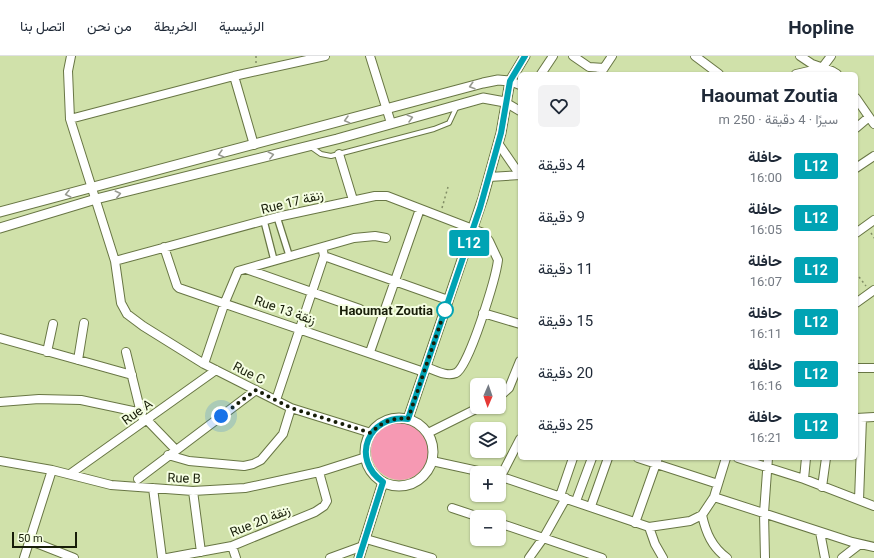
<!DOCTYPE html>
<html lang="ar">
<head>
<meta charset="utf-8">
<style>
	body { margin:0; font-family:Roboto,Vazirmatn,sans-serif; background:#f2f2f3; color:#1f2937; direction:rtl; height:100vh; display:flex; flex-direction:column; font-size:15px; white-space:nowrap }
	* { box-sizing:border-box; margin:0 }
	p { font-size:13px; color:#747a83 }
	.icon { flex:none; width:22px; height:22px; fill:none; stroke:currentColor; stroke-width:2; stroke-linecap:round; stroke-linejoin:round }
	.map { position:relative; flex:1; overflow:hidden; direction:ltr }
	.details { position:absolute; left:518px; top:16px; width:340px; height:388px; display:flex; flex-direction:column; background:#fff; border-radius:6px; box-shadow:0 1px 3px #0004; direction:rtl }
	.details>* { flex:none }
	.badge { padding:0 8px; border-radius:3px; font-size:14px; line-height:26px }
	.needle { width:26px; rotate:182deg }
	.buttons { position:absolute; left:470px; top:322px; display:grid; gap:8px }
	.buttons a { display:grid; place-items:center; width:36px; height:36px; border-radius:6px; background:#fff; box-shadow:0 1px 3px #0004; font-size:20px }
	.scale { position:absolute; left:12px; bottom:10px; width:65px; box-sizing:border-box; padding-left:4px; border:2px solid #171d08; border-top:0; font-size:11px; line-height:14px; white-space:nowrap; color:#171d08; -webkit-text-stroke:3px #f5fee2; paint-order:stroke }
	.you { position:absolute; width:20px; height:20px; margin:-10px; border:3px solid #fff; border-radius:50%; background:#1a73e8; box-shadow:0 0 0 6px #1a73e833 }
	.map>.badge { position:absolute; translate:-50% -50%; box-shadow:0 0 0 2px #fff }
	.round { display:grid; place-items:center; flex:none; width:42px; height:42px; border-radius:6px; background:#f2f2f3 }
	.overview { display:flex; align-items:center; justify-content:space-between; height:68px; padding:0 20px }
	h1 { font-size:19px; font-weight:700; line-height:30px }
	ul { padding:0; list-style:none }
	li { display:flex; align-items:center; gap:12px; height:52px; padding:0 20px }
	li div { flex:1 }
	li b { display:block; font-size:15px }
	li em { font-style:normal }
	li .badge { min-width:44px; font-weight:700; text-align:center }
	header { display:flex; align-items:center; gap:24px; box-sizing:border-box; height:56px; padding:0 20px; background:#fff; border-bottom:1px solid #e0e1e3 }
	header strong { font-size:19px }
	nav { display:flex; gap:22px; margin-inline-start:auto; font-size:14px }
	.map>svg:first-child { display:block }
	.green { fill:#f699b3 }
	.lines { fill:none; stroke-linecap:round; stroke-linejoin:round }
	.service-casing { stroke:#687644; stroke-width:6 }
	.pedestrian-casing { stroke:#687644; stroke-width:8 }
	.minor-casing { stroke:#687644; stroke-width:10 }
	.tertiary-casing { stroke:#687644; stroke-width:11 }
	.path { stroke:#818d65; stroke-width:1.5; stroke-dasharray:2 3; stroke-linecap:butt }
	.service { stroke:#fff; stroke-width:4 }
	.pedestrian { stroke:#fff; stroke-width:5.5 }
	.minor { stroke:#fff; stroke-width:8 }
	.tertiary { stroke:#fff; stroke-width:9 }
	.oneway { stroke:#979990 }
	.line-casing { stroke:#fff; stroke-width:9 }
	.line { stroke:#00a3b4; stroke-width:6 }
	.walk { stroke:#171d08; stroke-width:4; stroke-dasharray:0 7.2 }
	.stop-dot { fill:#fff; stroke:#00a3b4; stroke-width:2 }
	.labels { text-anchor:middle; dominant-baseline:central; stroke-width:4; stroke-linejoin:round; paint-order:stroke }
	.street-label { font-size:13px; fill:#171d08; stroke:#f5fee2 }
	.stop-label { font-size:13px; font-weight:bold; fill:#171d08; stroke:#f5fee2; text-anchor:end }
</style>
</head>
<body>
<header>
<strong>Hopline</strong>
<nav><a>الرئيسية</a><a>الخريطة</a><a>من نحن</a><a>اتصل بنا</a></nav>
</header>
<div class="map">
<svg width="874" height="502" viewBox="0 0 874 502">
	<rect width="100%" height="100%" fill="#d0e1aa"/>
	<!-- green -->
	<path class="green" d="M371 395a29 29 0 1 1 58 0a29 29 0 1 1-58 0Z"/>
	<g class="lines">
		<defs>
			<path id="service" d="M 311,91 L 321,98 L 331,100 L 434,73 L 449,67 L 457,50"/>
			<path id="pedestrian" d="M 277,161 L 289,199
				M 264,165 L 274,204"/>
			<path id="minor" d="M 71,0 L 68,15 L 70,63 L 115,205 L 121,247 L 127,258 L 143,270 L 204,308 L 291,352 L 371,377
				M 370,0 L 391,67
				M 573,0 L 589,11 L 604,12
				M 695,0 L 719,18
				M 800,0 L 812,8 L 832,15 L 837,18
				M 541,18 L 553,0
				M 600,18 L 612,0
				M 796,18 L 822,12 L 831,0
				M 234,20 L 254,89
				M 510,25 L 520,29
				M 856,42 L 874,68
				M 505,46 L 520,55
				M 70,63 L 234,20 L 325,0
				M 856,72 L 869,61
				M 498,87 L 520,119
				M 339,98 L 353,144
				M 856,112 L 874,100
				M 489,121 L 520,119
				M 856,177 L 874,164
				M 164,191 L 177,230 L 179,232 L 424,316
				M 323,195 L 324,200 L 448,244
				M 115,205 L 277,161 L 375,140 L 387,140 L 483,177 L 489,185 L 498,204 C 496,221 469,311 456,317 C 446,321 435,314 426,311
				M 246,213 L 360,253
				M 856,247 L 874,234
				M 483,257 L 520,268
				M 0,282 L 132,319
				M 47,296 L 53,268
				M 126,296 L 142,361
				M 370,296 L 420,153
				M 78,304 L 84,267
				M 204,308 L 225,246 L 238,215 L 354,182 L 375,180 L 386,182
				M 856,312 L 874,312
				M 499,341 L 509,332 L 520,305
				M 276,344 L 324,200
				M 0,346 L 39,343 L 81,344 L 142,357
				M 856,362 L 874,361
				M 147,364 L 176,394
				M 428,377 L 480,351
				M 168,399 L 189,405 L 244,410 L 253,408 L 261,404 L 283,378 L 291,352
				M 638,402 L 718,428
				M 738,402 L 804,423 L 874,450
				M 0,405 L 52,414 L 111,429 L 193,435 L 245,432 L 319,416 L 366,401
				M 432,405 L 487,417
				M 70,418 L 216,314
				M 499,420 L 649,471 L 690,465 L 702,459 L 714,441 L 726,402
				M 501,420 L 520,383
				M 138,423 L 256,334
				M 804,423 L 806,402
				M 822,431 L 826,402
				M 153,432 L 162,502
				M 193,435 L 201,496
				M 560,440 L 573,402
				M 714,441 L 852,486 L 874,491
				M 859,444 L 862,362
				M 576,445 L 592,402
				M 591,450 L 608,402
				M 452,452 L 479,461
				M 702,459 C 706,477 712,491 727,502
				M 499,467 L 602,502
				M 635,467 L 658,402
				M 649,471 L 655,488 L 663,502
				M 820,476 L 825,502
				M 366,483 L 432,502
				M 31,485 L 74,502
				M 232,490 L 236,502
				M 24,502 L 52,414
				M 167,502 L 232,490 L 315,456 L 324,450 L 327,445 L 319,416
				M 330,502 L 363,490
				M 529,502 L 544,481 L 566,442
				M 765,502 L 764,457 L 768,402
				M 842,502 L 860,488"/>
			<path id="tertiary" d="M 0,156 L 483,27 L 498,24 L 510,25
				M 0,172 L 96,143 L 337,83 L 483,42 L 505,46
				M365 396a34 34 0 1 1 68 0a34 34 0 1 1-68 0Z
				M 408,363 L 483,142 L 501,77 L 510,25 L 525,0
				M 359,502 L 383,426"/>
		</defs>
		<!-- service casing -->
		<use href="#service" class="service-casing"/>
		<!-- pedestrian casing -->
		<use href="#pedestrian" class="pedestrian-casing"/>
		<!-- minor casing -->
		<use href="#minor" class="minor-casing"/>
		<!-- tertiary casing -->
		<use href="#tertiary" class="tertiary-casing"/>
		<!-- path -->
		<path class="path" d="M 256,0 L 256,7
			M 442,152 L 448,131
			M 871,177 L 874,182
			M 856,217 L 866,230"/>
		<!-- service -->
		<use href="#service" class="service"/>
		<!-- pedestrian -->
		<use href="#pedestrian" class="pedestrian"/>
		<!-- minor -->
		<use href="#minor" class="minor"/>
		<!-- tertiary -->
		<use href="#tertiary" class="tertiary"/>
	</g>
	<!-- one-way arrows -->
	<defs><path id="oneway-chevron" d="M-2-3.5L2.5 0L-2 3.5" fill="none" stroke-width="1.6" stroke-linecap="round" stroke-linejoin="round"/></defs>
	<g class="oneway">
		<use href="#oneway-chevron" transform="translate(472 30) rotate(163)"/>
		<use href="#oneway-chevron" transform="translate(410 62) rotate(-15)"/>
		<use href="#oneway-chevron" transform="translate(347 64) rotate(165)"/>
		<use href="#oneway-chevron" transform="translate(221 98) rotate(165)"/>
		<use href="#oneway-chevron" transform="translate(271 99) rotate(-14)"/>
		<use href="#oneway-chevron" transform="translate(68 138) rotate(166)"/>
		<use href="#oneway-chevron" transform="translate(118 138) rotate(-13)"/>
	</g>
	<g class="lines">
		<defs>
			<path id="line" d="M 359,502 L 383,426 C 350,403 368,358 408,363 L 480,152 L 501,77 L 510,25 L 525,0"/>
		</defs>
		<!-- line casing -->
		<use href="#line" class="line-casing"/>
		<!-- line -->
		<use href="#line" class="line"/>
		<!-- walk -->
		<path class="walk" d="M 221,360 L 256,334 L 291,352 L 371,377 C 382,366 392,361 408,363 L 445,254"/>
	</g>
	<!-- markers -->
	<circle class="stop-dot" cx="445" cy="254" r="8"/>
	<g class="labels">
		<!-- street labels -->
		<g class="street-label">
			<text transform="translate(292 146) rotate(-14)">Rue 17 زنقة</text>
			<text transform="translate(285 254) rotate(19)">Rue 13 زنقة</text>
			<text transform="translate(249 317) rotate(27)">Rue C</text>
			<text transform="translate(137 356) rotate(-36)">Rue A</text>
			<text transform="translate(184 422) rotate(2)">Rue B</text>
			<text transform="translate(260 465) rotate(-22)">Rue 20 زنقة</text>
		</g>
		<!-- stop labels -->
		<g class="stop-label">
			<text x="433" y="254">Haoumat Zoutia</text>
		</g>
	</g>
</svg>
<div class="buttons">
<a><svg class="needle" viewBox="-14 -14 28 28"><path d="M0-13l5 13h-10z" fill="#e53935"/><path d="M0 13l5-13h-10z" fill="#747a83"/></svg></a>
<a><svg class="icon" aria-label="layers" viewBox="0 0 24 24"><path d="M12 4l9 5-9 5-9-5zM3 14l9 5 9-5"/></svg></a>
<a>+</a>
<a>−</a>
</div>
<div class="scale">50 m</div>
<div class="you" style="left:221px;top:360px"></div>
<b class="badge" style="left:469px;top:187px;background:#00a3b4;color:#fff">L12</b>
<section class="details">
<div class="overview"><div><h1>Haoumat Zoutia</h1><p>سيرًا · 4 دقيقة · 250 m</p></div><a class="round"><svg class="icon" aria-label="heart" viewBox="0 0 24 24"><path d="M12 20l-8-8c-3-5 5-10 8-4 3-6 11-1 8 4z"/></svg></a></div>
<ul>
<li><span class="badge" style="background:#00a3b4;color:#fff">L12</span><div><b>حافلة</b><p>16:00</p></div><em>4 دقيقة</em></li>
<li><span class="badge" style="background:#00a3b4;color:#fff">L12</span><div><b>حافلة</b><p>16:05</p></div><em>9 دقيقة</em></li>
<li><span class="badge" style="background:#00a3b4;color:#fff">L12</span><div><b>حافلة</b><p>16:07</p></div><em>11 دقيقة</em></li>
<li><span class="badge" style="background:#00a3b4;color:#fff">L12</span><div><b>حافلة</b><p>16:11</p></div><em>15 دقيقة</em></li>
<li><span class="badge" style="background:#00a3b4;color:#fff">L12</span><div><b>حافلة</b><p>16:16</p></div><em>20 دقيقة</em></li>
<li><span class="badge" style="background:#00a3b4;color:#fff">L12</span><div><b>حافلة</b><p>16:21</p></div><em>25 دقيقة</em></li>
</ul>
</section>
</div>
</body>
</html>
